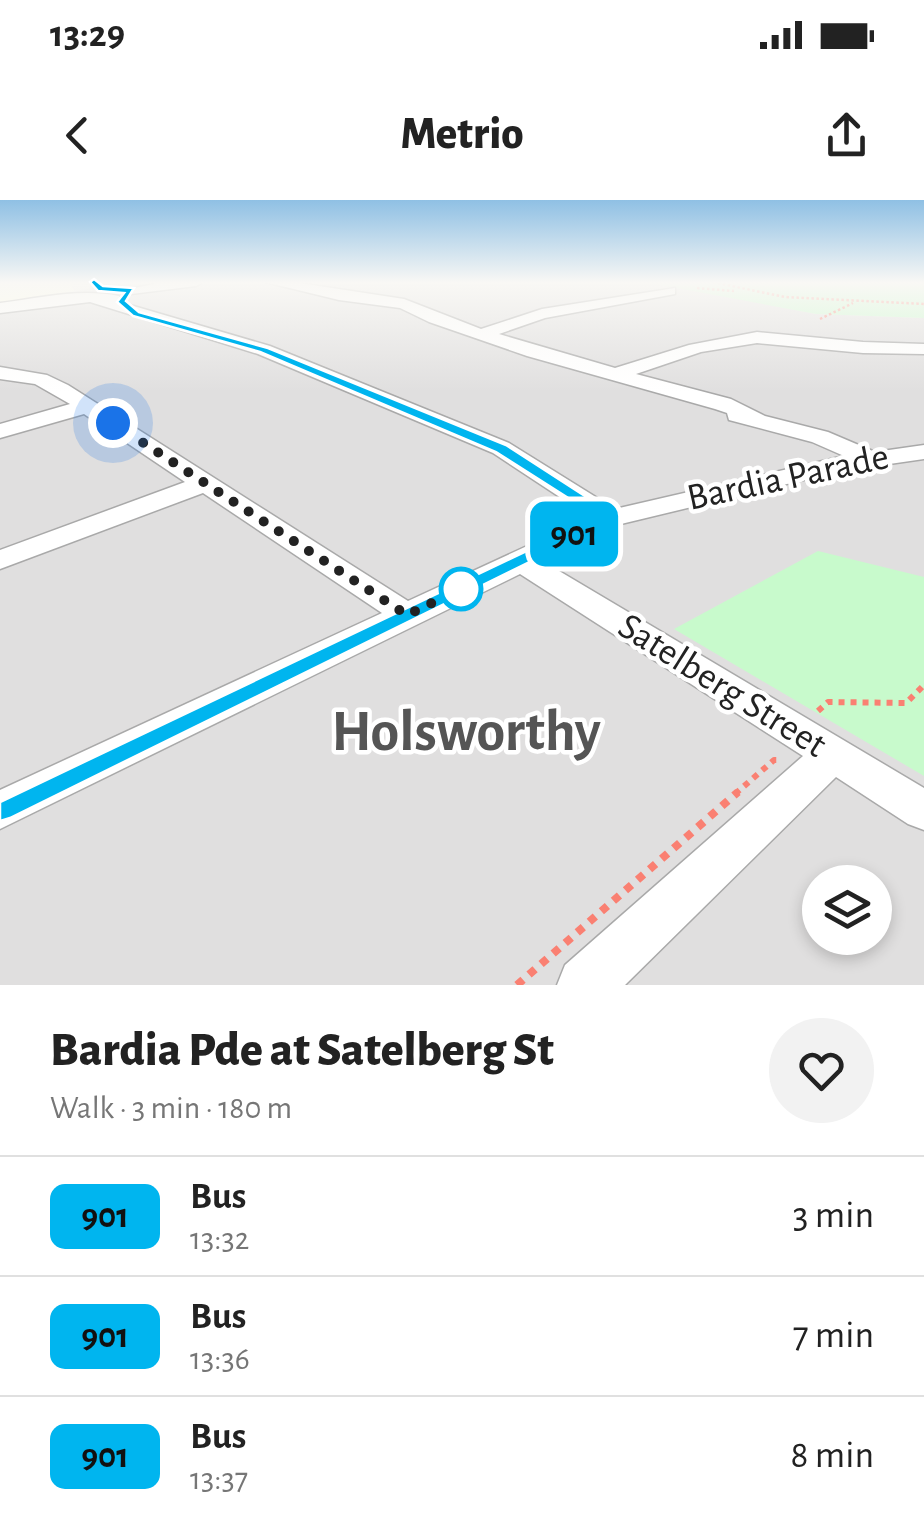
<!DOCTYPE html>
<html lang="en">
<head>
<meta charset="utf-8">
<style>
	body { margin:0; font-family:"Alegreya Sans",sans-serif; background:#f2f2f2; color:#222; height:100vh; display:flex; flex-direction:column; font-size:38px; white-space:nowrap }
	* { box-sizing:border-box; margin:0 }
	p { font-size:32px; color:#767676 }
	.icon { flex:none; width:55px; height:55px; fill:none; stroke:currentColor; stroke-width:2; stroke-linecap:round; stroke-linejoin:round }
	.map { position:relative; height:785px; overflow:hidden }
	.sheet { display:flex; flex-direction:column; background:#fff; flex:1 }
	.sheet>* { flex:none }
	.badge { padding:0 20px; border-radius:15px; font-size:35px; line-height:65px }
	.buttons { position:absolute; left:802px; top:665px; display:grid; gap:20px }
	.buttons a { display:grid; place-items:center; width:90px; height:90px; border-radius:50%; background:#fff; box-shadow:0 5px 15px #0003; font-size:50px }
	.you { position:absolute; width:50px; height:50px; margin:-25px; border:8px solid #fff; border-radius:50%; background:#1a73e8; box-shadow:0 0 0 15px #1a73e833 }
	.map>.badge { position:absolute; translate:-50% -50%; box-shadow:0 0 0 5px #fff }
	.round { display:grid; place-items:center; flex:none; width:105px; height:105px; border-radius:52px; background:#f2f2f2 }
	.headline { display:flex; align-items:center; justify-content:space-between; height:170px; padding:0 50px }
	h1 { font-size:48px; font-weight:800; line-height:75px }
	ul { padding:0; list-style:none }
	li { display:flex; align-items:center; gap:30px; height:120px; padding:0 50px; border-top:2px solid #e0e0e0 }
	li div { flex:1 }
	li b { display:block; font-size:38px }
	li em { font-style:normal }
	li .badge { min-width:110px; font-weight:700; text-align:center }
	.status { display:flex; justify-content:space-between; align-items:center; height:70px; padding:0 50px; background:#fff; direction:ltr }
	.status svg { height:28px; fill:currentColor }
	header { display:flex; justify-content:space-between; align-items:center; height:130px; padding:0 50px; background:#fff; font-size:45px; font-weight:800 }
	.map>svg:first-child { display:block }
	.residential { fill:#e0dfdf; fill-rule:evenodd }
	.education { fill:#ffffe5 }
	.park { fill:#c8facc }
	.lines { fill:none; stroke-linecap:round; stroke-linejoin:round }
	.minor-casing { stroke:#a9a9a9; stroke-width:3 }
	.path-far2 { stroke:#fa8072; stroke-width:2.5; stroke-dasharray:2.5 2.5; stroke-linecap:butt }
	.path-far1 { stroke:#fa8072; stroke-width:6; stroke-dasharray:6 6; stroke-linecap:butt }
	.path { stroke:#fa8072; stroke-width:8; stroke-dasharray:8 8; stroke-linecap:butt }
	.minor { fill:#fff; fill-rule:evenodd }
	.line { fill:#00b5ef; stroke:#fff; stroke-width:2.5 }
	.walk { stroke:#222; stroke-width:10; stroke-dasharray:0 18 }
	.stop-dot { fill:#fff; stroke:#00b5ef; stroke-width:5 }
	.labels { text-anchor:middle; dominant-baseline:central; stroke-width:9; stroke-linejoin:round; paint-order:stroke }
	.street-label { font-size:38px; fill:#222; stroke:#fff }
	.near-district-label { font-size:58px; font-weight:bold; fill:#555; stroke:#fff }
</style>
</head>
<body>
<div class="status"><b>13:29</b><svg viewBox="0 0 49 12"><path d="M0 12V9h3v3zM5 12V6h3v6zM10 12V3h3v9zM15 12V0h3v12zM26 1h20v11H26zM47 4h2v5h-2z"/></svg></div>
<header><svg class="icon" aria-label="back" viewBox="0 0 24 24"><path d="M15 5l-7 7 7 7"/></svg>Metrio<svg class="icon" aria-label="share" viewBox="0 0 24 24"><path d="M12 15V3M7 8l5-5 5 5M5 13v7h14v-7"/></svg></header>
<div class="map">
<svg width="924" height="785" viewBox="0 0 924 785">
	<rect width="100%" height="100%" fill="#f2efe9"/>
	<!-- residential -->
	<path class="residential" d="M 114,82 L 656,82 L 816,114 L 924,118 L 924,785 L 0,785 L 0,103 L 62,95 ZM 820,682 L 875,682 L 875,738 L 820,738 Z"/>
	<!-- education -->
	<path class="education" d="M 0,82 L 70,82 L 74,91 L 0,103 Z"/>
	<!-- park -->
	<path class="park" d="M 645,82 L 924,82 L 924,118 L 816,114 Z
		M 818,351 L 924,377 L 924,576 L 674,429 Z"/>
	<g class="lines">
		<defs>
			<path id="minor" d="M 164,82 L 203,82 L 196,86 L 131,94 L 124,90 Z
				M 265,82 L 293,82 L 404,99 L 481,129 L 542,109 L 675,88 L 675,94 L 545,118 L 499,134 L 615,168 L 689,145 L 757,132 L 863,142 L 924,144 L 924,154 L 863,153 L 757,143 L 701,152 L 636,174 L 731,199 L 765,216 L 828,232 L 875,252 L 924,245 L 924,259 L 841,271 L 621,324 L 544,362 L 924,588 L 924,630 L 908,624 L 836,577 L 625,785 L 557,785 L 565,765 L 803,556 L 520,374 L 0,629 L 0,590 L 382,413 L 203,293 L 0,369 L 0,350 L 185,282 L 84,214 L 0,238 L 0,224 L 70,204 L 35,184 L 0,179 L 0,167 L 47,175 L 68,185 L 408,401 L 590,317 L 493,253 L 258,154 L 90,102 L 0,113 L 0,103 C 39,98 80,88 119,96 L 120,102 L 270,146 L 509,243 L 615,309 L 844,256 L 812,242 L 729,220 L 727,213 L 715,209 L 527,156 L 429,122 L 400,108 L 339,100 Z"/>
		</defs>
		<!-- minor casing -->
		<use href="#minor" class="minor-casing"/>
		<!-- path-far2 -->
		<path class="path-far2" d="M 713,82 L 785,97 L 924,104
			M 697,88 L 734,91
			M 820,119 L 853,103"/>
		<!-- path-far1 -->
		<path class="path-far1" d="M 818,511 L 828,502 L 906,503 L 924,485
			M 735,594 L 774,560 L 779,560"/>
		<!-- path -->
		<path class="path" d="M 517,785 L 738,592"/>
		<!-- minor -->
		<use href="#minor" class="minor"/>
	</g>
	<!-- sky -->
	<linearGradient id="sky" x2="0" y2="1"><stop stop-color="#8fc0e4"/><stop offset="0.43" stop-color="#f9f8f5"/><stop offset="1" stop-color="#f9f8f5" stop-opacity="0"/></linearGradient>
	<rect width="924" height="192" fill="url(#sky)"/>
	<!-- line -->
	<path class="line" d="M 94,79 L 103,86 L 134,88 L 126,101 L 139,112 L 268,148 L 506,245 L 619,318 L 10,618 L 0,621 L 0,602 L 598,317 L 496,252 L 260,152 L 133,116 L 117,102 L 124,93 L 98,91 L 90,82 Z"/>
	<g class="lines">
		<!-- walk -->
		<path class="walk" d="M 113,223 L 407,415 L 461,389"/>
	</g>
	<!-- markers -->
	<circle class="stop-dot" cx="461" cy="389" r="20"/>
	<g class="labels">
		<!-- street labels -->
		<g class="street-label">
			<text transform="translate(788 278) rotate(-12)">Bardia Parade</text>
			<text transform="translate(722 486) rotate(32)">Satelberg Street</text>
		</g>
		<!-- near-district labels -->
		<g class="near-district-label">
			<text x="466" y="533">Holsworthy</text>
		</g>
	</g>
</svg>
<div class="buttons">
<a><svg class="icon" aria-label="layers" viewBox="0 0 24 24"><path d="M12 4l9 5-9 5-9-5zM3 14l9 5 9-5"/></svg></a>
</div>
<div class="you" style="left:113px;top:223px"></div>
<b class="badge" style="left:574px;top:334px;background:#00b5ef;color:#111">901</b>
</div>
<section class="sheet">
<div class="headline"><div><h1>Bardia Pde at Satelberg St</h1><p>Walk · 3 min · 180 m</p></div><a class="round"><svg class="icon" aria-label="heart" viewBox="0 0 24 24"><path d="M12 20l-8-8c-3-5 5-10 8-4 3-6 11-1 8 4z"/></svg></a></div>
<ul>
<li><span class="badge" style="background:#00b5ef;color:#111">901</span><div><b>Bus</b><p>13:32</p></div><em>3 min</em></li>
<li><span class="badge" style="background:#00b5ef;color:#111">901</span><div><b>Bus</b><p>13:36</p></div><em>7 min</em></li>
<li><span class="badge" style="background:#00b5ef;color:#111">901</span><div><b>Bus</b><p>13:37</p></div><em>8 min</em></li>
</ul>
</section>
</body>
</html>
